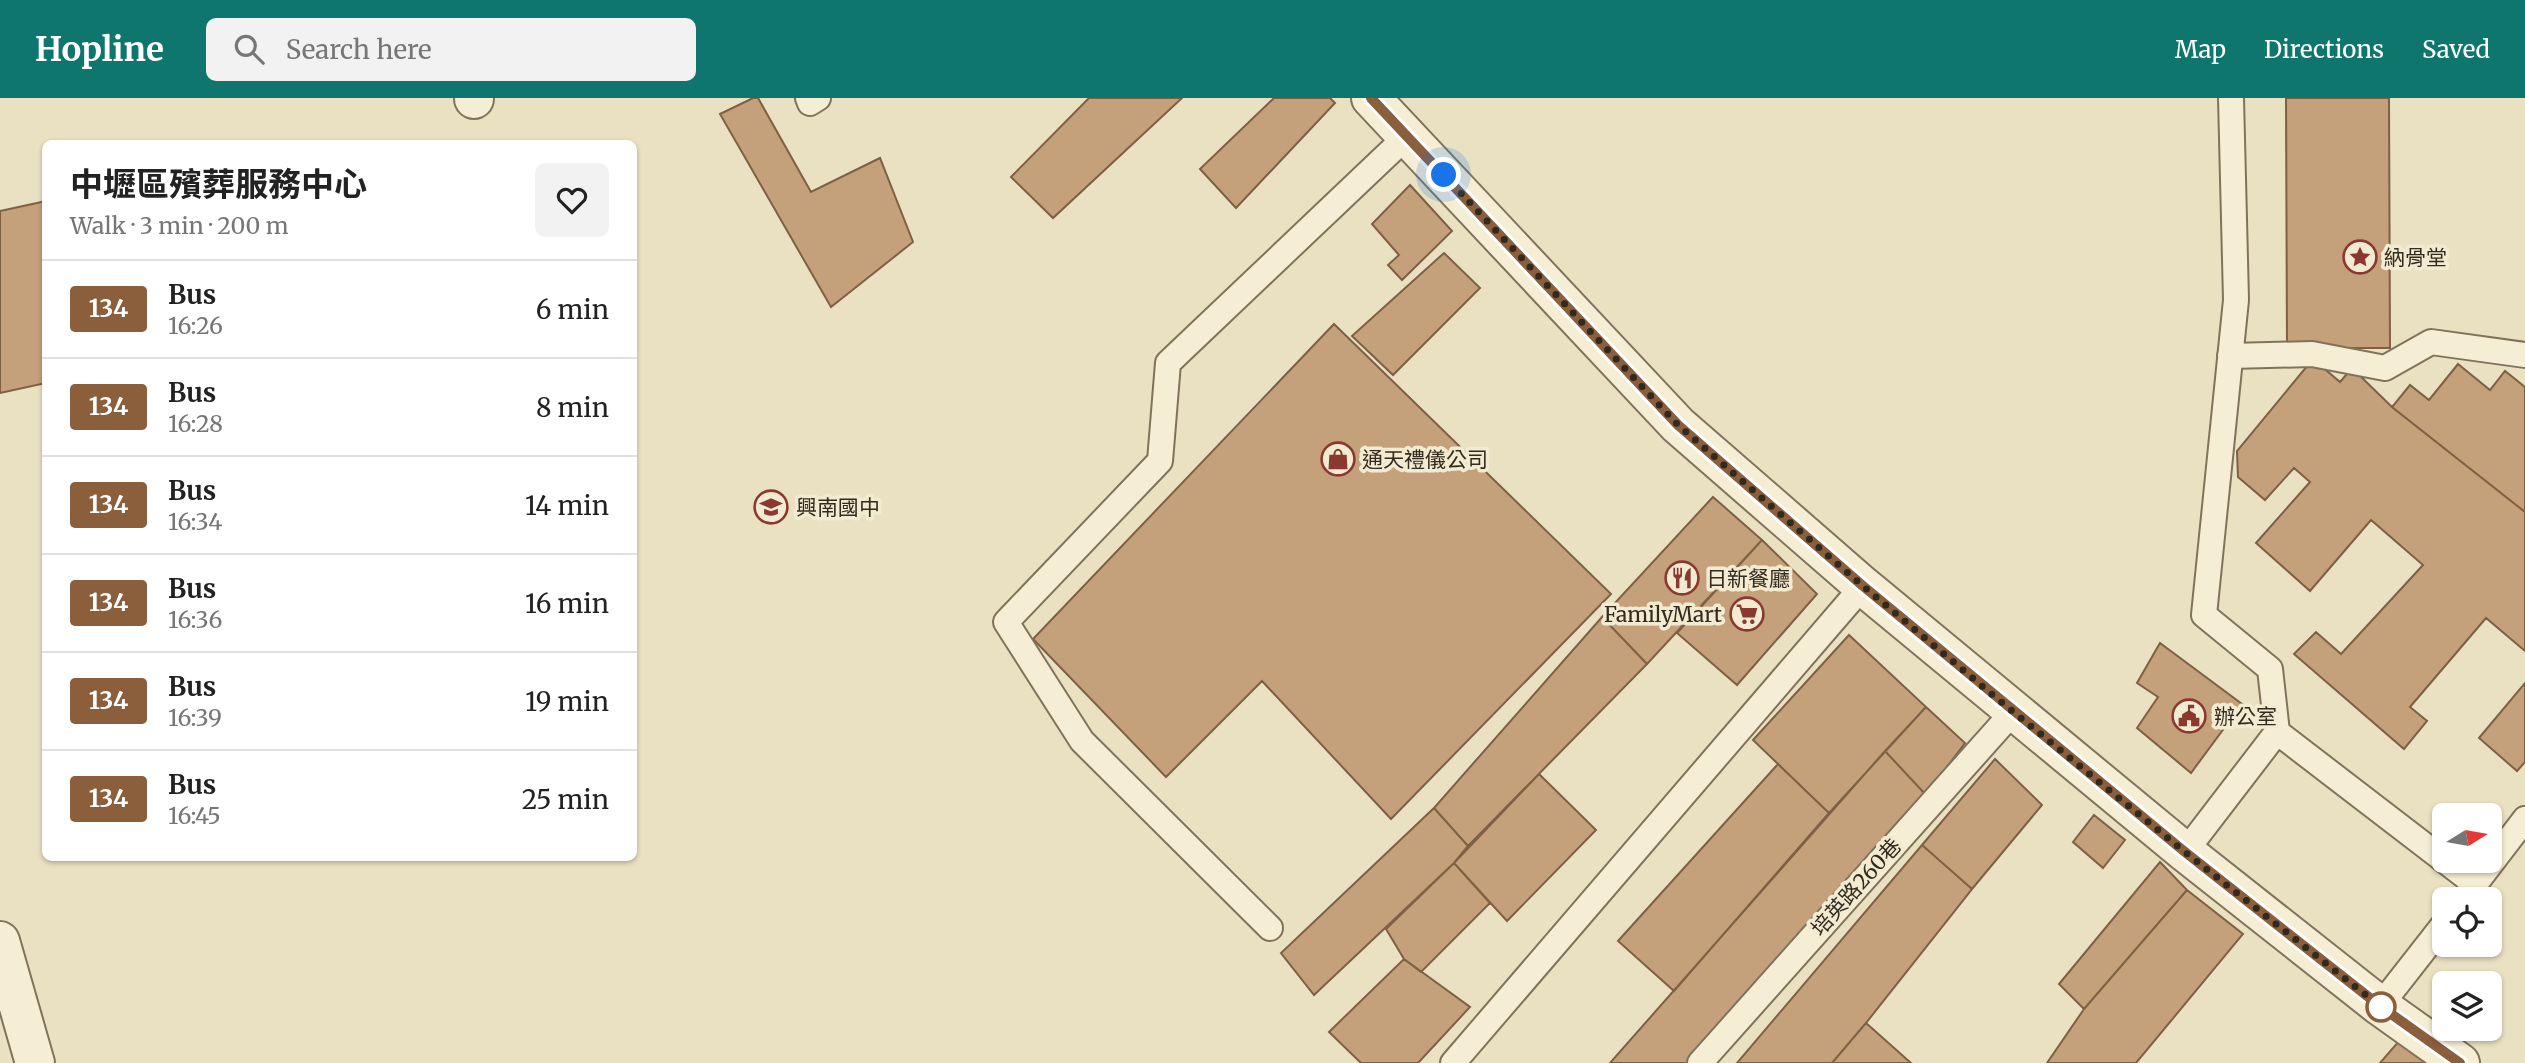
<!DOCTYPE html>
<html lang="en">
<head>
<meta charset="utf-8">
<style>
	body { margin:0; font-family:Merriweather,"Noto Sans TC",serif; background:#f2f2f2; color:#222; height:100vh; display:flex; flex-direction:column; font-size:26px; white-space:nowrap }
	* { box-sizing:border-box; margin:0 }
	p { font-size:23px; color:#767676 }
	.icon { flex:none; width:38px; height:38px; fill:none; stroke:currentColor; stroke-width:2; stroke-linecap:round; stroke-linejoin:round }
	.map { position:relative; flex:1; overflow:hidden }
	.drawer { position:absolute; left:42px; top:42px; width:595px; height:721px; display:flex; flex-direction:column; background:#fff; border-radius:10px; box-shadow:0 2px 5px #0004 }
	.drawer>* { flex:none }
	.badge { padding:0 14px; border-radius:5px; font-size:24px; line-height:46px }
	.needle { width:46px; rotate:79deg }
	.tools { position:absolute; left:2432px; top:705px; display:grid; gap:14px }
	.tools a { display:grid; place-items:center; width:70px; height:70px; border-radius:10px; background:#fff; box-shadow:0 2px 5px #0004; font-size:35px }
	.you { position:absolute; width:35px; height:35px; margin:-18px; border:5px solid #fff; border-radius:50%; background:#1a73e8; box-shadow:0 0 0 10px #1a73e833 }
	.map>.badge { position:absolute; translate:-50% -50%; box-shadow:0 0 0 4px #fff }
	.round { display:grid; place-items:center; flex:none; width:74px; height:74px; border-radius:10px; background:#f2f2f2 }
	.headline { display:flex; align-items:center; justify-content:space-between; height:119px; padding:0 28px }
	h1 { font-size:33px; font-weight:700; line-height:52px }
	ul { padding:0; list-style:none }
	li { display:flex; align-items:center; gap:21px; height:98px; padding:0 28px; border-top:2px solid #e0e0e0 }
	li div { flex:1 }
	li b { display:block; font-size:26px }
	li em { font-style:normal }
	li .badge { min-width:77px; font-weight:700; text-align:center }
	header { display:flex; align-items:center; gap:42px; box-sizing:border-box; height:98px; padding:0 35px; background:#0f766e; color:#fff }
	header strong { font-size:33px }
	nav { display:flex; gap:38px; margin-inline-start:auto; font-size:24px }
	.search { width:490px; height:63px; background:#f2f2f2; display:flex; align-items:center; gap:18px; box-sizing:border-box; padding:0 24px; border-radius:10px; color:#767676; font-size:26px }
	.map>svg:first-child { display:block }
	.building { fill:#c4a07b; stroke:#7e6043; stroke-width:2 }
	.lines { fill:none; stroke-linecap:round; stroke-linejoin:round }
	.service-casing { stroke:#81735b; stroke-width:28 }
	.minor-casing { stroke:#81735b; stroke-width:42 }
	.service { stroke:#f5eed4; stroke-width:24 }
	.minor { stroke:#f5eed4; stroke-width:38 }
	.line-casing { stroke:#fff; stroke-width:16 }
	.line { stroke:#8b5e3c; stroke-width:10 }
	.walk { stroke:#332a1e; stroke-width:7; stroke-dasharray:0 12.6 }
	.stop-dot { fill:#fff; stroke:#8b5e3c; stroke-width:3.5 }
	.labels { text-anchor:middle; dominant-baseline:central; stroke-width:7; stroke-linejoin:round; paint-order:stroke }
	.poi-label { font-size:21px; fill:#332a1e; stroke:#f2ebd1; text-anchor:start }
	.street-label { font-size:21px; fill:#332a1e; stroke:#f2ebd1 }
</style>
</head>
<body>
<header>
<strong>Hopline</strong>
<div class="search"><svg class="icon" aria-label="search" viewBox="0 0 24 24"><circle cx="10" cy="10" r="6"/><path d="M15 15l6 6"/></svg>Search here</div>
<nav><a>Map</a><a>Directions</a><a>Saved</a></nav>
</header>
<div class="map">
<svg width="2525" height="965" viewBox="0 0 2525 965">
	<rect width="100%" height="100%" fill="#e9e1c2"/>
	<!-- building -->
	<path class="building" d="M 753,0 L 758,0 L 811,94 L 880,60 L 913,144 L 831,209 L 720,16 Z
		M 1089,0 L 1182,0 L 1053,120 L 1011,79 Z
		M 1274,0 L 1330,0 L 1335,5 L 1236,110 L 1200,71 Z
		M 2286,0 L 2389,0 L 2390,250 L 2287,250 Z
		M 1410,87 L 1452,133 L 1402,182 L 1388,167 L 1399,157 L 1372,126 Z
		M 46,103 L 46,285 L 0,295 L 0,113 Z
		M 1444,155 L 1480,190 L 1393,277 L 1352,238 Z
		M 1334,226 L 1611,496 L 1391,721 L 1262,583 L 1166,679 L 1033,541 Z
		M 2313,261 L 2340,284 L 2352,270 L 2392,309 L 2525,414 L 2525,553 L 2486,520 L 2410,609 L 2427,623 L 2404,651 L 2294,556 L 2316,534 L 2341,556 L 2423,467 L 2371,422 L 2310,493 L 2256,445 L 2310,384 L 2294,370 L 2265,402 L 2238,379 L 2237,353 Z
		M 2458,266 L 2490,292 L 2505,273 L 2525,289 L 2525,414 L 2392,309 L 2410,287 L 2429,302 Z
		M 1713,399 L 1762,442 L 1647,566 L 1602,519 Z
		M 1762,442 L 1817,496 L 1737,587 L 1677,535 Z
		M 1602,519 L 1647,566 L 1468,748 L 1434,710 Z
		M 1849,537 L 1926,609 L 1829,715 L 1753,642 Z
		M 2160,545 L 2242,606 L 2191,675 L 2137,630 L 2158,599 L 2137,585 Z
		M 2525,585 L 2525,664 L 2517,673 L 2479,640 Z
		M 1926,609 L 1965,645 L 1926,697 L 1885,653 Z
		M 1885,653 L 1926,697 L 1690,965 L 1610,965 Z
		M 1995,661 L 2042,707 L 1972,791 L 1922,747 Z
		M 1778,666 L 1829,715 L 1674,893 L 1618,843 Z
		M 1539,676 L 1596,732 L 1507,823 L 1454,765 Z
		M 1434,710 L 1468,748 L 1454,765 L 1314,897 L 1281,855 Z
		M 2094,717 L 2125,742 L 2103,770 L 2073,744 Z
		M 1922,747 L 1972,791 L 1866,925 L 1832,965 L 1737,965 Z
		M 2160,764 L 2187,792 L 2084,911 L 2059,886 Z
		M 1454,765 L 1490,805 L 1421,874 L 1404,861 L 1386,831 Z
		M 2187,792 L 2243,836 L 2136,965 L 2047,965 L 2084,911 Z
		M 1404,861 L 1470,909 L 1418,965 L 1361,965 L 1329,934 Z
		M 1866,925 L 1911,965 L 1832,965 Z
		M 2399,943 L 2429,965 L 2380,965 Z"/>
	<g class="lines">
		<defs>
			<path id="service" d="M 808,0 L 810,5 L 818,0
				M 2230,258 L 2312,256 L 2385,270 L 2431,244 L 2525,257
				M 2277,634 L 2475,786
				M 2185,754 L 2277,634 L 2270,571 L 2204,517 L 2236,202 L 2231,0
				M 2463,802 L 2525,721
				M 1270,830 L 1082,643 L 1006,524 L 1160,363 L 1168,265 L 1407,38
				M 2380,908 L 2445,825
				M 1453,965 L 1863,488
				M 1700,965 L 2013,614"/>
			<path id="minor" d="M 474,0 L 474,1
				M 1371,0 L 1678,327 L 1863,488 L 2185,754 L 2380,908 L 2460,965
				M 0,843 L 35,965"/>
		</defs>
		<!-- service casing -->
		<use href="#service" class="service-casing"/>
		<!-- minor casing -->
		<use href="#minor" class="minor-casing"/>
		<!-- service -->
		<use href="#service" class="service"/>
		<!-- minor -->
		<use href="#minor" class="minor"/>
	</g>
	<g class="lines">
		<defs>
			<path id="line" d="M 1371,0 L 1678,327 L 1863,488 L 2185,754 L 2380,908 L 2460,965"/>
		</defs>
		<!-- line casing -->
		<use href="#line" class="line-casing"/>
		<!-- line -->
		<use href="#line" class="line"/>
		<!-- walk -->
		<path class="walk" d="M 1444,77 L 1678,327 L 1863,488 L 1994,598 L 2185,754 L 2381,909"/>
	</g>
	<!-- icons -->
	<defs>
		<symbol id="sight-ring" viewBox="-11 -11 22 22"><circle r="9.5" fill="#f2ebd1" stroke="#8b3830" stroke-width="1.5"/><path d="M0-6L1.8-2.2L6-1.7L2.9 1.2L3.7 5.4L0 3.3L-3.7 5.4L-2.9 1.2L-6-1.7L-1.8-2.2Z" fill="#8b3830"/></symbol>
		<symbol id="shop-ring" viewBox="-11 -11 22 22"><circle r="9.5" fill="#f2ebd1" stroke="#8b3830" stroke-width="1.5"/><path d="M-5-2.5h2.3a2.7 3.5 0 0 1 5.4 0H5L5.5 6h-11ZM-1.5-2.5h3a1.5 2.3 0 0 0-3 0Z" fill="#8b3830"/></symbol>
		<symbol id="school-ring" viewBox="-11 -11 22 22"><circle r="9.5" fill="#f2ebd1" stroke="#8b3830" stroke-width="1.5"/><path d="M0-5L7-2L0 1L-7-2ZM-4 1L0 2.5L4 1V4Q0 6-4 4Z" fill="#8b3830"/></symbol>
		<symbol id="restaurant-ring" viewBox="-11 -11 22 22"><circle r="9.5" fill="#f2ebd1" stroke="#8b3830" stroke-width="1.5"/><path d="M-5-6h1v4h1v-4h1v4h1v-4h1v5L-1.5 .5V6h-2V.5L-5-1ZM5-6V6H3V1.5H1.5Q1.5-4 5-6Z" fill="#8b3830"/></symbol>
		<symbol id="supermarket-ring" viewBox="-11 -11 22 22"><circle r="9.5" fill="#f2ebd1" stroke="#8b3830" stroke-width="1.5"/><path d="M-6-5.5h2.5l.6 2H6L4.5 2H-2.5L-4.4-4H-6ZM-1.5 3.2a1.3 1.3 0 1 0 .1 0ZM3 3.2a1.3 1.3 0 1 0 .1 0Z" fill="#8b3830"/></symbol>
		<symbol id="civic-ring" viewBox="-11 -11 22 22"><circle r="9.5" fill="#f2ebd1" stroke="#8b3830" stroke-width="1.5"/><path d="M-.6-6.5H3V-4.5H.6V-3L4-1V1h2V6H-6V1h2V-1L-.6-3ZM-1.2 2.5V6h2.4V2.5Z" fill="#8b3830"/></symbol>
	</defs>
	<g fill-rule="evenodd">
		<use href="#sight-ring" x="2341" y="140" width="38" height="38"/>
		<use href="#shop-ring" x="1319" y="342" width="38" height="38"/>
		<use href="#school-ring" x="752" y="390" width="38" height="38"/>
		<use href="#restaurant-ring" x="1663" y="461" width="38" height="38"/>
		<use href="#supermarket-ring" x="1728" y="497" width="38" height="38"/>
		<use href="#civic-ring" x="2170" y="599" width="38" height="38"/>
	</g>
	<!-- markers -->
	<circle class="stop-dot" cx="2381" cy="909" r="14"/>
	<g class="labels">
		<!-- poi labels -->
		<g class="poi-label">
			<text x="2384" y="159">納骨堂</text>
			<text x="1362" y="361">通天禮儀公司</text>
			<text x="796" y="409">興南國中</text>
			<text x="1706" y="480">日新餐廳</text>
			<text x="1722" y="516" text-anchor="end">FamilyMart</text>
			<text x="2214" y="618">辦公室</text>
		</g>
		<!-- street labels -->
		<g class="street-label">
			<text transform="translate(1856 789) rotate(-48)">培英路260巷</text>
		</g>
	</g>
</svg>
<div class="tools">
<a><svg class="needle" viewBox="-14 -14 28 28"><path d="M0-13l5 13h-10z" fill="#e53935"/><path d="M0 13l5-13h-10z" fill="#767676"/></svg></a>
<a><svg class="icon" aria-label="locate" viewBox="0 0 24 24"><circle cx="12" cy="12" r="6"/><path d="M12 2v4M12 18v4M2 12h4M18 12h4"/></svg></a>
<a><svg class="icon" aria-label="layers" viewBox="0 0 24 24"><path d="M12 4l9 5-9 5-9-5zM3 14l9 5 9-5"/></svg></a>
</div>
<div class="you" style="left:1444px;top:77px"></div>
<section class="drawer">
<div class="headline"><div><h1>中壢區殯葬服務中心</h1><p>Walk · 3 min · 200 m</p></div><a class="round"><svg class="icon" aria-label="heart" viewBox="0 0 24 24"><path d="M12 20l-8-8c-3-5 5-10 8-4 3-6 11-1 8 4z"/></svg></a></div>
<ul>
<li><span class="badge" style="background:#8b5e3c;color:#fff">134</span><div><b>Bus</b><p>16:26</p></div><em>6 min</em></li>
<li><span class="badge" style="background:#8b5e3c;color:#fff">134</span><div><b>Bus</b><p>16:28</p></div><em>8 min</em></li>
<li><span class="badge" style="background:#8b5e3c;color:#fff">134</span><div><b>Bus</b><p>16:34</p></div><em>14 min</em></li>
<li><span class="badge" style="background:#8b5e3c;color:#fff">134</span><div><b>Bus</b><p>16:36</p></div><em>16 min</em></li>
<li><span class="badge" style="background:#8b5e3c;color:#fff">134</span><div><b>Bus</b><p>16:39</p></div><em>19 min</em></li>
<li><span class="badge" style="background:#8b5e3c;color:#fff">134</span><div><b>Bus</b><p>16:45</p></div><em>25 min</em></li>
</ul>
</section>
</div>
</body>
</html>
